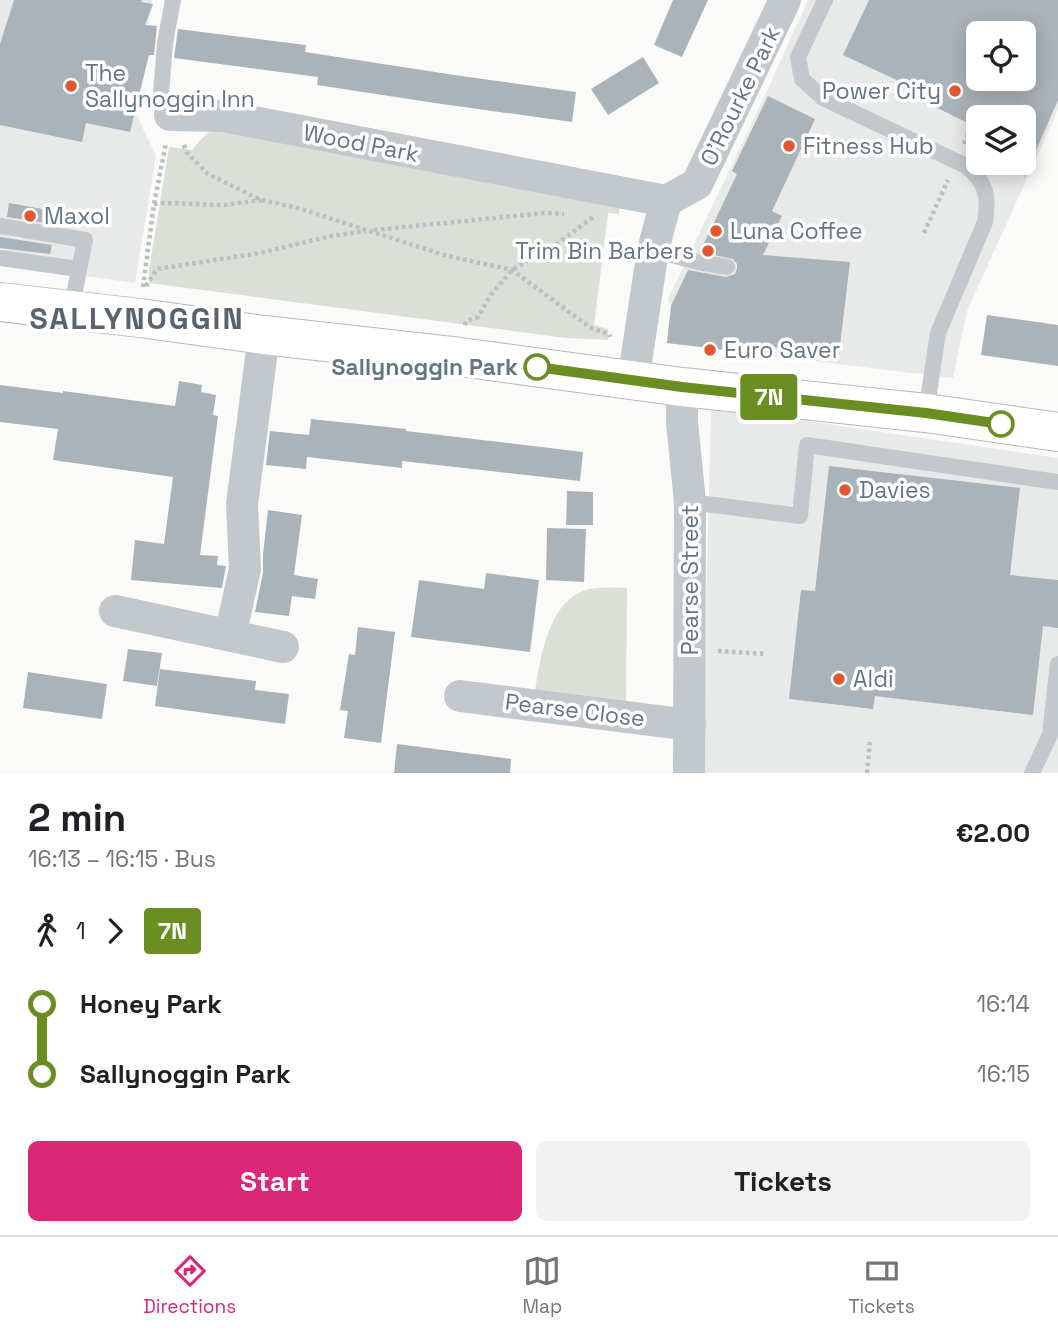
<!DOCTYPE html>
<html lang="en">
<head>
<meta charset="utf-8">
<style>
	body { margin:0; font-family:"Space Grotesk",sans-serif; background:#f2f2f2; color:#202124; height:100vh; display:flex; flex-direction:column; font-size:26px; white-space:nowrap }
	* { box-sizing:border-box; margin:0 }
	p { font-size:23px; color:#757577 }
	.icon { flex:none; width:38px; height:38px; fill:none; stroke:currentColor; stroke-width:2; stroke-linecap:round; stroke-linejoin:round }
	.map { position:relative; height:773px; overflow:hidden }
	.drawer { display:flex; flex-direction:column; background:#fff; flex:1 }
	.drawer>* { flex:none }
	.badge { padding:0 14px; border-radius:5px; font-size:24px; line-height:46px }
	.buttons { position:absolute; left:966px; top:21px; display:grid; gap:14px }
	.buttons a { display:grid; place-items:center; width:70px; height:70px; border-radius:10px; background:#fff; box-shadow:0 4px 18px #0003; font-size:35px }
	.map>.badge { position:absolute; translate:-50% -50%; box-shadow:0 0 0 4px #fff }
	.legs { display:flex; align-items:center; gap:10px; height:77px; padding:0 28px; font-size:23px }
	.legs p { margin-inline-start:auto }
	.headline { display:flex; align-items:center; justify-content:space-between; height:119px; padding:0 28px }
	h1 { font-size:38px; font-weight:700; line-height:52px }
	.button { display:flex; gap:14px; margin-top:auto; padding:14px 28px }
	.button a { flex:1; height:80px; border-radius:10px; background:#db2777; color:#fff; font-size:28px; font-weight:700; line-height:80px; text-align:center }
	.button a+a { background:#f2f2f2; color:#202124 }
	ul { padding:0 28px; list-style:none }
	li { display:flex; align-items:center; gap:24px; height:70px; font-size:26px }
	li i { display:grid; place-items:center; width:10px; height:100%; margin:0 9px; background:currentColor }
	li i::after { content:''; width:18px; height:18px; margin:-9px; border:5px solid; border-radius:50%; background:#fff }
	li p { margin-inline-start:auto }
	li:first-child i { background:linear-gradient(#0000 50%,currentColor 0) }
	li:last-child i { background:linear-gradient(currentColor 50%,#0000 0) }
	.tabs { display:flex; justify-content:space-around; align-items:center; height:98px; border-top:2px solid #e0e0e0; background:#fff; font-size:19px; color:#757577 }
	.tabs a { display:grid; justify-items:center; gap:4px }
	.tabs .on { color:#db2777 }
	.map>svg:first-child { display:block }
	.built { fill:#e8e9e9; fill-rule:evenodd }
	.green { fill:#dadfd7 }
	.building { fill:#aab3b9; fill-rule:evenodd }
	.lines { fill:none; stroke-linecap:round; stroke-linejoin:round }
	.secondary-casing { stroke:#b3babf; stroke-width:40 }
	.path { stroke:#bbbfc2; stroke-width:4.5; stroke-dasharray:3.5 3.5; stroke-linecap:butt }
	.lane { stroke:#c3c8cc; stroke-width:16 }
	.street { stroke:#c3c8cc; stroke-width:32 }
	.secondary { stroke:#fff; stroke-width:38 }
	.line-1-casing { stroke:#fff; stroke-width:16 }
	.line-1 { stroke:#6b8e23; stroke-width:10 }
	.poi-dot { fill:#e4572e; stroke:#fff; stroke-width:2.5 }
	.stop-1-dot { fill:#fff; stroke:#6b8e23; stroke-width:3.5 }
	.labels { text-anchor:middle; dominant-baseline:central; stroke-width:7; stroke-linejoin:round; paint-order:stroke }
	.poi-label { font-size:23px; fill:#657683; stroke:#fff; text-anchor:start }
	.street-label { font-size:23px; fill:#657683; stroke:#fff }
	.stop-label { font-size:23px; font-weight:bold; fill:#657683; stroke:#fff; text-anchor:end }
	.district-label { font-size:30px; font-weight:bold; letter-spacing:2px; fill:#57646e; stroke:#fff }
</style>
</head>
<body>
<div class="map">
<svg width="1058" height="773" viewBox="0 0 1058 773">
	<rect width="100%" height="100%" fill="#fafaf8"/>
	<!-- built -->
	<path class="built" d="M 0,0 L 152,0 L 136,114 L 156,156 L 135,283 L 0,264 Z
		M 808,0 L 1058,0 L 1058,110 L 967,311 L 953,378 L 667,343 L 671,306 L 668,299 L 766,93 ZM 978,33 L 1024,33 L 1024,79 L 978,79 ZM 978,117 L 1024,117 L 1024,163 L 978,163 Z
		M 711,407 L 1058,458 L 1058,773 L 702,773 Z"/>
	<!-- green -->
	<path class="green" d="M 220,130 L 619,204 L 619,214 L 608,213 L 594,325 L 608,329 L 608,340 L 566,338 L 149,283 L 149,270 L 169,147 L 192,150 L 207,133 Z
		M 627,588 L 626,702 L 535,692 C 540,660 548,604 583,591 C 596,586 614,588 627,588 Z"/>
	<!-- building -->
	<path class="building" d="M 14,0 L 142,0 L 141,2 L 153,4 L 145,25 L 157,26 L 154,55 L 149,55 L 130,132 L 86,123 L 82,142 L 0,125 L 0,44 Z
		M 673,0 L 708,0 L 682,57 L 654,45 Z
		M 869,0 L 1058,0 L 1058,100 L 1024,178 L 1024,117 L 978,117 L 978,128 L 927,103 L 931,96 L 843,55 ZM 978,33 L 1024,33 L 1024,79 L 978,79 Z
		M 178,29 L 306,45 L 305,52 L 461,76 L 576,92 L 572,122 L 435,103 L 317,85 L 318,77 L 174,58 Z
		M 643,57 L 659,83 L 608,115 L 591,89 Z
		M 768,96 L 815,119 L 772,211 L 782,216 L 763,255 L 850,262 L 839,354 L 744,344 L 743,352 L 667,343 L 671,306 L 688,270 L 726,277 L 735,274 L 737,269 L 737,264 L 733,259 L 700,252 L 737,174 L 732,171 Z
		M 9,203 L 53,211 L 51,224 L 7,217 Z
		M 0,237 L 52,245 L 50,254 L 0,248 Z
		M 987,315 L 1058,325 L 1058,366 L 981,355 Z
		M 179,381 L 202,385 L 201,392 L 216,395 L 213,415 L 218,416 L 200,555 L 218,556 L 217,565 L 226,566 L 222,588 L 131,580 L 135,540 L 164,544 L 173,477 L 53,460 L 58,429 L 0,422 L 0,385 L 63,393 L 63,391 L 175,406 Z
		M 311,419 L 406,429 L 406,431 L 583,452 L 580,481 L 402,461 L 402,468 L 307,457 L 306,469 L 266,465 L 270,431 L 309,435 Z
		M 829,466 L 1020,488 L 1010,575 L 1058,580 L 1058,628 L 1043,626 L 1033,715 L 875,696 L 873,709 L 789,699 L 801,590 L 815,591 Z
		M 567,491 L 593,492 L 593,525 L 566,525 Z
		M 268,510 L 302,515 L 294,575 L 318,579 L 315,599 L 292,596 L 289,616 L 255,612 L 263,573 L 263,554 Z
		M 547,528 L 586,529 L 584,582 L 546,580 Z
		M 486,573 L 539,580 L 530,652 L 411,637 L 419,580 L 484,589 Z
		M 358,627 L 395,632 L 381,743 L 344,738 L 348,711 L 340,710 L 349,654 L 355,655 Z
		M 128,649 L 162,653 L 157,686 L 123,681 Z
		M 160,669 L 256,681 L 255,690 L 289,694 L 285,724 L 155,706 Z
		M 28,672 L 107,684 L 102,719 L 23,708 Z
		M 397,744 L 511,759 L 510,773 L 394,773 Z"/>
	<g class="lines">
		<defs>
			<path id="secondary" d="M 0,302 L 140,318 L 264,335 L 460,357 L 682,387 L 926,413 L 1058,432"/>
		</defs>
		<!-- secondary casing -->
		<use href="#secondary" class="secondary-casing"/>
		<!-- path -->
		<path class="path" d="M 964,144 L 972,125
			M 184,145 L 187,153 L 208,174 L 261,200 L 298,208 L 444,255 L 512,270 L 591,328 L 609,334 L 610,337
			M 154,204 L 164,203 L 224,205 L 261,200
			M 374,230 L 545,213 L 564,214
			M 924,233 L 948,180
			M 146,286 L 157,269 L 260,253 L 331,236 L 366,231
			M 143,287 L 154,204 L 166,143
			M 465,325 L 466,321 L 478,317 L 491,295 L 512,270 L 560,242 L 594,216
			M 718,651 L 766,654
			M 867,773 L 870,742"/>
		<!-- lane -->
		<path class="lane" d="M 825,0 L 798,57 L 802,79 L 823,98 L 966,166 C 987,183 989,197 985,222 L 938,333 L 926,413
			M 170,115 L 161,94 L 165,43 L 173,0
			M 0,226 L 85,240 L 71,310
			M 653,250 L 698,262 L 727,267
			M 0,258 L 78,269
			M 690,502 L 800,516 L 807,445 L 1058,482
			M 1032,773 L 1050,735 L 1058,664"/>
		<!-- street -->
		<path class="street" d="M 170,115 L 223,116 L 666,201
			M 633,381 L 653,250 L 666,201 L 697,184 L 785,0
			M 682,387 L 682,422 L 690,502 L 689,773
			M 115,611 L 283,647
			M 230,636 L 245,569 L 242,504 L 264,335
			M 460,696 L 690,725"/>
		<!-- secondary -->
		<use href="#secondary" class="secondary"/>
	</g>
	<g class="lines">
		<defs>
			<path id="line-1" d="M 537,367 L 682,387 L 926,413 L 1001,424"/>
		</defs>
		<!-- line-1 casing -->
		<use href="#line-1" class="line-1-casing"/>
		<!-- line-1 -->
		<use href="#line-1" class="line-1"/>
	</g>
	<!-- markers -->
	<g class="poi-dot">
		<circle cx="71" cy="86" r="7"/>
		<circle cx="955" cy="91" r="7"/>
		<circle cx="789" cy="146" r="7"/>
		<circle cx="30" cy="216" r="7"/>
		<circle cx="716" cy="231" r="7"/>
		<circle cx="708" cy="251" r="7"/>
		<circle cx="710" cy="350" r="7"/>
		<circle cx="845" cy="490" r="7"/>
		<circle cx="839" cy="679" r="7"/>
	</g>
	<g class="stop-1-dot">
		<circle cx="537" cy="367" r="12"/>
		<circle cx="1001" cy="424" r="12"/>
	</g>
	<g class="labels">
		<!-- poi labels -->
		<g class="poi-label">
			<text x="85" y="73">The<tspan x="85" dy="26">Sallynoggin Inn</tspan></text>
			<text x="941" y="91" text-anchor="end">Power City</text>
			<text x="803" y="146">Fitness Hub</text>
			<text x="44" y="216">Maxol</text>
			<text x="730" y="231">Luna Coffee</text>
			<text x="694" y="251" text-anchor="end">Trim Bin Barbers</text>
			<text x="724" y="350">Euro Saver</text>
			<text x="859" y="490">Davies</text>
			<text x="853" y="679">Aldi</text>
		</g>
		<!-- street labels -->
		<g class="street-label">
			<text transform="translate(740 96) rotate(-64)">O'Rourke Park</text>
			<text transform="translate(361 143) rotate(11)">Wood Park</text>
			<text transform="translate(690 580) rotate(-90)">Pearse Street</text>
			<text transform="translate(575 710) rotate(7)">Pearse Close</text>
		</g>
		<!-- stop labels -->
		<g class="stop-label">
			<text x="518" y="367">Sallynoggin Park</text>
		</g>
		<!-- district labels -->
		<g class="district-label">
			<text x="137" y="318">SALLYNOGGIN</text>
		</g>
	</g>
</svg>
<div class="buttons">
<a><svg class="icon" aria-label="locate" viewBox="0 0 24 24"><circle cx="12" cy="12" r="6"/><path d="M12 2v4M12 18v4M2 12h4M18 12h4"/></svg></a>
<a><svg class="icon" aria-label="layers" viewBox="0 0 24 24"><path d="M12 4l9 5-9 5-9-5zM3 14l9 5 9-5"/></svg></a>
</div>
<b class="badge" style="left:769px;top:397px;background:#6b8e23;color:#fff">7N</b>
</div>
<section class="drawer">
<div class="headline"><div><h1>2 min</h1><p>16:13 – 16:15 · Bus</p></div><b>€2.00</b></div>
<div class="legs"><svg class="icon" aria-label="walk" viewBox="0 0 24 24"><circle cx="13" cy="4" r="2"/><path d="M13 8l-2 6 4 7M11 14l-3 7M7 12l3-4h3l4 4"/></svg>1<svg class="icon" aria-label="forward" viewBox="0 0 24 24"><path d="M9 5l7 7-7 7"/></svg><b class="badge" style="background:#6b8e23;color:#fff">7N</b></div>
<ul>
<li><i style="color:#6b8e23"></i><b>Honey Park</b><p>16:14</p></li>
<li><i style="color:#6b8e23"></i><b>Sallynoggin Park</b><p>16:15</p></li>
</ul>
<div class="button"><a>Start</a><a>Tickets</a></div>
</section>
<nav class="tabs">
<a class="on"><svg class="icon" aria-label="directions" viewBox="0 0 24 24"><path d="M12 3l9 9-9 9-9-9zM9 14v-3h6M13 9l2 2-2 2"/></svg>Directions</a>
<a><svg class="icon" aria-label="map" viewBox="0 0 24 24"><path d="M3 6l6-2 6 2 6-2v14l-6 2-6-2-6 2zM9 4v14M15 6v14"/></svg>Map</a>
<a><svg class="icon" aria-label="tickets" viewBox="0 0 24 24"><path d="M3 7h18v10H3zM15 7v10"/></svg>Tickets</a>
</nav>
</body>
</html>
